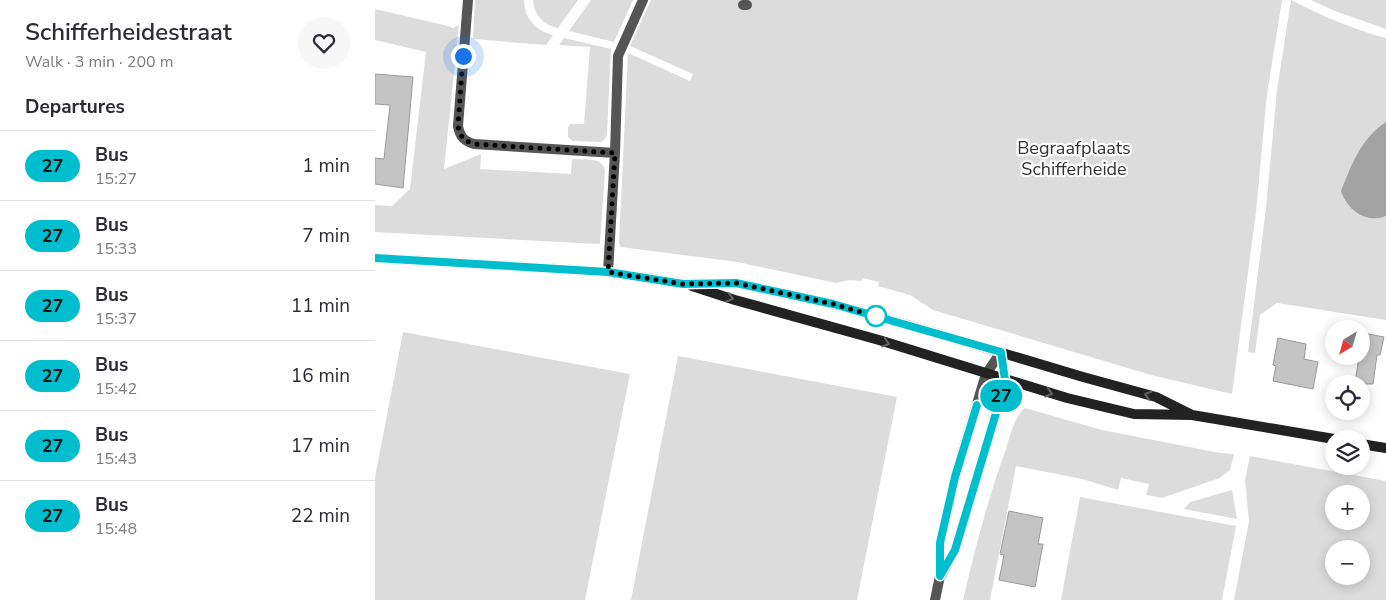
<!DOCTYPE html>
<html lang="en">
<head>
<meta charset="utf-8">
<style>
	body { margin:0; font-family:"Nunito Sans",sans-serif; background:#f7f7f7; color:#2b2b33; height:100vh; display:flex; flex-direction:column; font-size:19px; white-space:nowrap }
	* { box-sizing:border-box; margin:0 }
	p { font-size:16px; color:#7c7c81 }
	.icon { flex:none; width:28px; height:28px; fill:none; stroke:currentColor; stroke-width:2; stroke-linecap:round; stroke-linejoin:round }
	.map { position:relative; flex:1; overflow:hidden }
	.panel { display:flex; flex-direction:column; background:#fff; width:375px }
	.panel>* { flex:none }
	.badge { padding:0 10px; border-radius:16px; font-size:18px; line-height:32px }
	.needle { width:32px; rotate:217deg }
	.controls { position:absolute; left:950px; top:320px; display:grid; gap:10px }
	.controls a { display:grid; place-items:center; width:45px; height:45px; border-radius:50%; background:#fff; box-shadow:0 2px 12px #0003; font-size:25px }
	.you { position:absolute; width:25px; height:25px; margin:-12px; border:4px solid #fff; border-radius:50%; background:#1a73e8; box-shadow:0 0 0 8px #1a73e833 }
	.map>.badge { position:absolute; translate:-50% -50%; box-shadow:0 0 0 2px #fff }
	h2 { padding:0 25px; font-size:19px; line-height:45px }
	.round { display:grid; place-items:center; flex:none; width:52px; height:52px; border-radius:26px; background:#f7f7f7 }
	.head { display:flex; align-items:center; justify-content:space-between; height:85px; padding:0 25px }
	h1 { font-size:24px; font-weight:600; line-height:38px }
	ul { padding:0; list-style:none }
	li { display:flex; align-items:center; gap:15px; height:70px; padding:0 25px; border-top:1px solid #e1e1e2 }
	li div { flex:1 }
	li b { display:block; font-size:19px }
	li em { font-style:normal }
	li .badge { min-width:55px; font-weight:700; text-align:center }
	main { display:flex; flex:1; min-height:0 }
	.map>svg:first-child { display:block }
	.green { fill:#dcdcdc; fill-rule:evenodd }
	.water { fill:#a3a3a3 }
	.building { fill:#c4c4c4; stroke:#999 }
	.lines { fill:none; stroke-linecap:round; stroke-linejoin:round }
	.lane { stroke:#555; stroke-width:10 }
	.street { stroke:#555; stroke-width:10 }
	.secondary { stroke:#222; stroke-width:10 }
	.oneway { stroke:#646464 }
	.line-casing { stroke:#fff; stroke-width:11 }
	.line { stroke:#00becd; stroke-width:8 }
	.walk { stroke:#000; stroke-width:5; stroke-dasharray:0 9 }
	.stop-dot { fill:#fff; stroke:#00becd; stroke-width:2.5 }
	.labels { text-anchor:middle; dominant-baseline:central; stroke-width:4.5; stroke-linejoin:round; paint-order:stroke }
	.park-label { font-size:18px; fill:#333; stroke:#fff }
</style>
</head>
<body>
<main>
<section class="panel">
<div class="head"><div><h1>Schifferheidestraat</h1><p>Walk · 3 min · 200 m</p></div><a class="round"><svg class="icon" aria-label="heart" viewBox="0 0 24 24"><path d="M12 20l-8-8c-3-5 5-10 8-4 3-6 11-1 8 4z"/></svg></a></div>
<h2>Departures</h2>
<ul>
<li><span class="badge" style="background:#00becd;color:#111">27</span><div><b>Bus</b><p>15:27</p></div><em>1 min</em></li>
<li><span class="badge" style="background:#00becd;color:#111">27</span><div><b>Bus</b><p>15:33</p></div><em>7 min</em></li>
<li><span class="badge" style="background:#00becd;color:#111">27</span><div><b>Bus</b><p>15:37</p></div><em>11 min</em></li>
<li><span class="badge" style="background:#00becd;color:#111">27</span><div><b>Bus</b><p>15:42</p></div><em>16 min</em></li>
<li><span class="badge" style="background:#00becd;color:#111">27</span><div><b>Bus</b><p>15:43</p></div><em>17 min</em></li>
<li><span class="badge" style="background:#00becd;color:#111">27</span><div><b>Bus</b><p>15:48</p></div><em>22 min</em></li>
</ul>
</section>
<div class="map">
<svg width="1011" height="600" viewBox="0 0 1011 600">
	<rect width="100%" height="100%" fill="#fff"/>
	<!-- green -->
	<path class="green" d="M 100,0 L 149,0 C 149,18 161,31 178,35 L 171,45 L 98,39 Z
		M 158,0 L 203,0 L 183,28 C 168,25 159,15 158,0 Z
		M 216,0 L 258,0 L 239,42 L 194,31 Z
		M 276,0 L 907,0 L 892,94 L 881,212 L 857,394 L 776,375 L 558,310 L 535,295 L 503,286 L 504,282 L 488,278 L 486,281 L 474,280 L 461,283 L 362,262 L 246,247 L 244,243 L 253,53 L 315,81 L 318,74 L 255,46 Z
		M 916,0 C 947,16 978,29 1011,38 L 1011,122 C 981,142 979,167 969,199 C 978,214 994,221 1011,216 L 1011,320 L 902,303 L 885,315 L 880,353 L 873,352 L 891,208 L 902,90 Z
		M 936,0 L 1011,0 L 1011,29 L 960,11 Z
		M 0,9 L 69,25 L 78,28 L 84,25 L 69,169 L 106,154 L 105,169 L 196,174 L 197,159 C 209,160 228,156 230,171 L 225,243 L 223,244 L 0,232 L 0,205 L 17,206 L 35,189 L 51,52 L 0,40 Z
		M 189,38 L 236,49 L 232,134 L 230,139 L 226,142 L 198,141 L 193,137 L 193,127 L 195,124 L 209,124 L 215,47 L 184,45 Z
		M 28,332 L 255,374 L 210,600 L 0,600 L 0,477 Z
		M 303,356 L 522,397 L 482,600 L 256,600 Z
		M 650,408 L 727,430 L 845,453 L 859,454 L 855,470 L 845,478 L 787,498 L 771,495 L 774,484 L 746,478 L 743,490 L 707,479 L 641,466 L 615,600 L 588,600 C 600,549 613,498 631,449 C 635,436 639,417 650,408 Z
		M 875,456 L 1011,481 L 1011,600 L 859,600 L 874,521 L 870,480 ZM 959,494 L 986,494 L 986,521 L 959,521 ZM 959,549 L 986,549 L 986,576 L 959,576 Z
		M 857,490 L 862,519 L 809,509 L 815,502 Z
		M 705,497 L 861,526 L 847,600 L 686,600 Z"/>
	<!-- water -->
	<path class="water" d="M 1011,122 L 1011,216 C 991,224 972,210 966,191 C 977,164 986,138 1011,122 Z"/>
	<!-- building -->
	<path class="building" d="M 0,74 L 38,77 L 28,188 L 0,184 L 0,158 L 9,159 L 15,105 L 0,104 Z
		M 988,333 L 1009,337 L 1005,355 L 1002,355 L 998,384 L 980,384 L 984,356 L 986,356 Z
		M 903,338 L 931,344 L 929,359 L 943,362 L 938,389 L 898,381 L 901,366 L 898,365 Z
		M 634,511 L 668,518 L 663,544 L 668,544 L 660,587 L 624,580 L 629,555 L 625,554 Z"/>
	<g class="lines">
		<!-- lane -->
		<path class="lane" d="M 93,0 L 83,126 C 85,137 89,141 99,144 L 240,153
			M 233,272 L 240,153 L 243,56 L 268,0"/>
		<!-- street -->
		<path class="street" d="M 368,5 L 372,5
			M 566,576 L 580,550 L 627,393 L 630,380 L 626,352
			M 560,600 L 565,576 L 565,543 L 580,477 L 611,374 L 626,352"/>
		<!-- secondary -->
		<path class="secondary" d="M 0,258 L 233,272 L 309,284 L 361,283 L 457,304 L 540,327 L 708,377 L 781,397 L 817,415
			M 317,286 L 360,300 L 504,340 L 692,398 L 759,414 L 817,415 L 959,439
			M 986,444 L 1011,448"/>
	</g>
	<!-- one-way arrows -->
	<defs><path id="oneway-chevron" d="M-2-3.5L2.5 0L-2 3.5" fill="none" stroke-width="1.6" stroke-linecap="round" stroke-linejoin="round" transform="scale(1.25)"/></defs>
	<g class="oneway">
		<use href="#oneway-chevron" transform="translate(355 298) rotate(17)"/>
		<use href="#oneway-chevron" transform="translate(511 343) rotate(18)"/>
		<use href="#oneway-chevron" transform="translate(674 393) rotate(16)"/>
		<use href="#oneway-chevron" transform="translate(773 395) rotate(-164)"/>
	</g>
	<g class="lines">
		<defs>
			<path id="line" d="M 0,258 L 233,272 L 308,284 L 361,283 L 458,304 L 626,352 L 630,380 L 627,393 L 580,550 L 565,576 L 565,543 L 580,477 L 602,405"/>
		</defs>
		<!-- line casing -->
		<use href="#line" class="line-casing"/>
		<!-- line -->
		<use href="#line" class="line"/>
		<!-- walk -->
		<path class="walk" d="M 88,56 L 83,126 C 85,137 89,141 99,144 L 240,153 L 233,272 L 308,284 L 361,283 L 458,304 L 507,318 L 501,316"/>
	</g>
	<!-- markers -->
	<circle class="stop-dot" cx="501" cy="316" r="10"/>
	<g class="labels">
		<!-- park labels -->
		<g class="park-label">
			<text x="699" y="148">Begraafplaats<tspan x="699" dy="21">Schifferheide</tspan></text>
		</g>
	</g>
</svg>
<div class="controls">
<a><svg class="needle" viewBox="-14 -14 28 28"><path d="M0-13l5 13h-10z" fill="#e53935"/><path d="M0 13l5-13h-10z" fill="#7c7c81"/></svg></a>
<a><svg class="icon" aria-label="locate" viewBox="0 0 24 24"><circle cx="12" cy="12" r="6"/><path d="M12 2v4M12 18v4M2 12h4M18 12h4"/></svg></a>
<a><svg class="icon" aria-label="layers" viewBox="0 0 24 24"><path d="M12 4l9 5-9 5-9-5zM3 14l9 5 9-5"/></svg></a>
<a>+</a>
<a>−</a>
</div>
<div class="you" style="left:88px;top:56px"></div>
<b class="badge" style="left:626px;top:396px;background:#00becd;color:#111">27</b>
</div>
</main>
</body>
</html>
